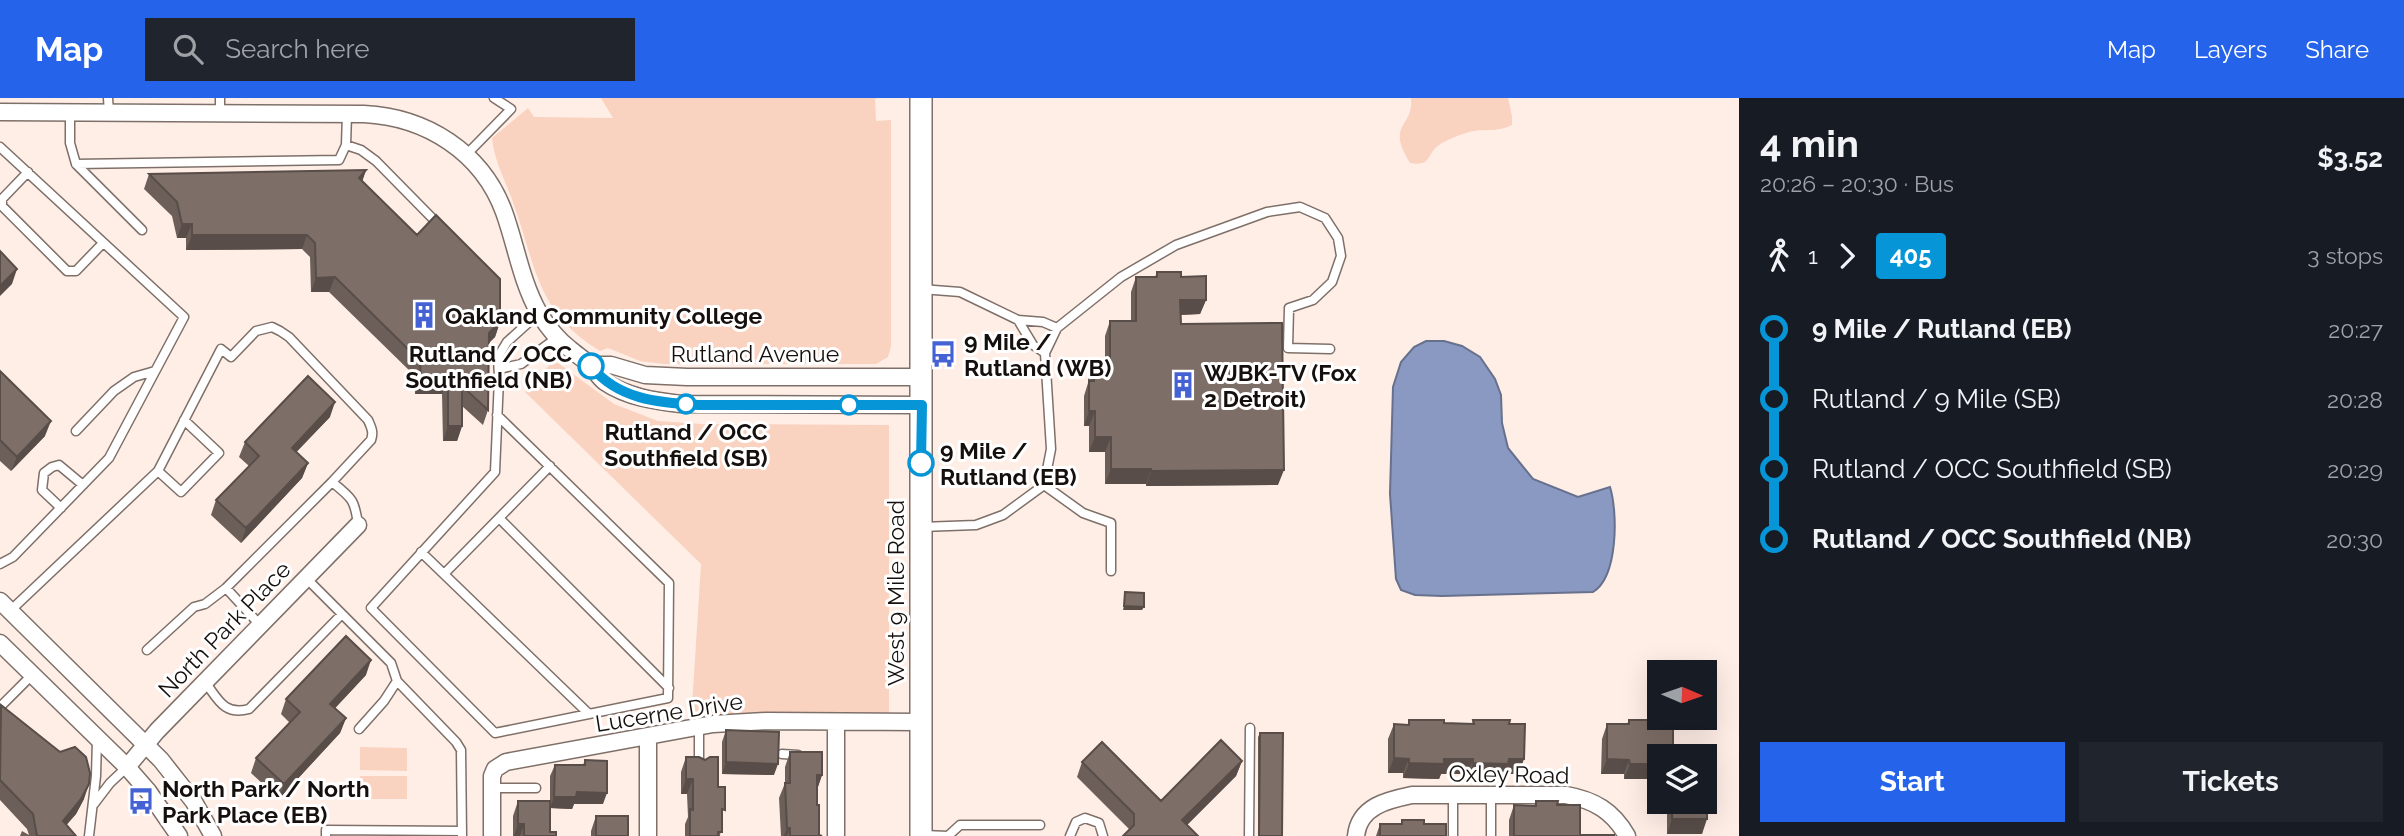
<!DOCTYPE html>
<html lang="en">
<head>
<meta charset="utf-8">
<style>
	body { margin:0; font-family:Raleway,sans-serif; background:#20242c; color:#f1f3f6; height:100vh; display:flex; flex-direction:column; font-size:26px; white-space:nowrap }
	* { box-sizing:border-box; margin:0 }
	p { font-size:23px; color:#9ea1a6 }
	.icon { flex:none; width:38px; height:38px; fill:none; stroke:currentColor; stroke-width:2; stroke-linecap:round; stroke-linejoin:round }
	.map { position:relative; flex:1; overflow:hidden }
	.drawer { display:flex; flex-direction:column; background:#171b24; width:665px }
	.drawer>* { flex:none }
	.badge { padding:0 14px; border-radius:5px; font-size:24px; line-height:46px }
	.needle { width:46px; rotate:92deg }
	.fabs { position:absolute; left:1647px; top:562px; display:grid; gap:14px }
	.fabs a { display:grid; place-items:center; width:70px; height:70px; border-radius:0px; background:#171b24; box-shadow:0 7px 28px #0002; font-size:35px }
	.map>.badge { position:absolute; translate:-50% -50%; box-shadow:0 0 0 4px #fff }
	.legs { display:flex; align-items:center; gap:10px; height:77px; padding:0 21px; font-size:23px }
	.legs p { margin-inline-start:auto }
	.head { display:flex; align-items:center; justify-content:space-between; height:119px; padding:0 21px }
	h1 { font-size:38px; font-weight:700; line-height:52px }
	.cta { display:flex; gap:14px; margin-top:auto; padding:14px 21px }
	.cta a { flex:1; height:80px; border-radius:0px; background:#2563eb; color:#fff; font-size:28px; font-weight:700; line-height:80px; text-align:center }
	.cta a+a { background:#20242c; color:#f1f3f6 }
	ul { padding:0 21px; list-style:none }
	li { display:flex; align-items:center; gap:24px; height:70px; font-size:26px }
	li i { display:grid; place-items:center; width:10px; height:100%; margin:0 9px; background:currentColor }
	li i::after { content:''; width:18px; height:18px; margin:-9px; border:5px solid; border-radius:50%; background:#171b24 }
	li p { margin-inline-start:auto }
	li:first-child i { background:linear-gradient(#0000 50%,currentColor 0) }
	li:last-child i { background:linear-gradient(currentColor 50%,#0000 0) }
	header { display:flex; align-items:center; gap:42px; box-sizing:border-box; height:98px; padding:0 35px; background:#2563eb; color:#fff }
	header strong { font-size:33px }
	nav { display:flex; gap:38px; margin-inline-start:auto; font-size:24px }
	.search { width:490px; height:63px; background:#20242c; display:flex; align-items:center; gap:18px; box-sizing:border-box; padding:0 24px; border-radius:0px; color:#9ea1a6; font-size:26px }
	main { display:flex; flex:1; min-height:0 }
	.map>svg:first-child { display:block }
	.green { fill:#fad2c0 }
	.water { fill:#8a99c2; stroke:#67708c; stroke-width:2 }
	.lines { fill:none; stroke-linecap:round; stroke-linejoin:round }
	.service-casing { stroke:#7e7069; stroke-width:11 }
	.minor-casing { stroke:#7e7069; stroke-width:19 }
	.secondary-casing { stroke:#7e7069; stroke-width:24 }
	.service { stroke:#fff; stroke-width:8 }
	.minor { stroke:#fff; stroke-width:16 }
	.secondary { stroke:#fff; stroke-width:21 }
	.wall { fill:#6c5f59 }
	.shaded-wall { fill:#584d48 }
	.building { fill:#7d6e67; stroke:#584d48; stroke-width:2 }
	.line-1-casing { stroke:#fff; stroke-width:16 }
	.line-1 { stroke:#0696d7; stroke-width:10 }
	.stop-1-dot { fill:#fff; stroke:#0696d7; stroke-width:3.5 }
	.labels { text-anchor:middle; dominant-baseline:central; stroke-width:6; stroke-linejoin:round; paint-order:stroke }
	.poi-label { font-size:23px; font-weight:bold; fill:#15100d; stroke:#fff; text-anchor:start }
	.stop-label { font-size:23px; font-weight:bold; fill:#15100d; stroke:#fff; text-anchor:end }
	.street-label { font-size:23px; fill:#15100d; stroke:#fff }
</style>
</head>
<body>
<header>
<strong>Map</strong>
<div class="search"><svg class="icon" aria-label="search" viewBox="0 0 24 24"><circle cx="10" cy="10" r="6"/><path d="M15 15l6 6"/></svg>Search here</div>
<nav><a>Map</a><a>Layers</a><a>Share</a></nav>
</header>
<main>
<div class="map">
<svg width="1739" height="738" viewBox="0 0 1739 738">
	<rect width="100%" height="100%" fill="#ffeee6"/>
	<!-- green -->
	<path class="green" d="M 601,0 L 878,0 L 875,1 L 876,23 L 891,22 L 891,248 L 888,259 L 876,266 L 663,266 L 640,263 L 608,250 L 600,253 C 537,215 536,169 514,107 C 507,86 494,63 492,40 L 528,10 L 534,19 L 613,20 Z
		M 1411,0 L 1508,0 L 1512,18 L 1512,27 C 1496,35 1484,30 1469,34 C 1461,36 1446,42 1439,47 C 1426,56 1432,69 1410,65 C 1385,25 1414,30 1411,0 Z
		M 554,262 L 614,306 L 658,323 L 702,326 L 889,327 L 889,617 L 691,624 L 701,466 L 525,294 Z
		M 360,649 L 407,650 L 407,673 L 360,672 Z
		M 360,678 L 407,678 L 407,701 L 359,701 Z"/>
	<!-- water -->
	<path class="water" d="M 1444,243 L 1462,248 L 1480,259 L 1495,281 L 1501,297 L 1502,325 L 1508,350 L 1533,381 L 1578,399 L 1610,389 C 1618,415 1618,479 1593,494 L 1442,498 L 1415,497 L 1401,492 L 1396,481 L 1390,396 L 1393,289 L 1401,264 L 1414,249 L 1426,243 Z"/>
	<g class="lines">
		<defs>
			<path id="service" d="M 108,0 L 109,14
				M 220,0 L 220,14
				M 70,14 L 70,45 L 76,66 L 142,132
				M 346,47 L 361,52 L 376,63 L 438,126
				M 0,49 L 184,219 L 109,360 L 13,459 L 0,466
				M 466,57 L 511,11 L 494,0
				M 76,66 L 339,62 L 346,47 L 347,16
				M 28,74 L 2,101 L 2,108 L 67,173 L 76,173 L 103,145
				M 921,191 L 960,194 L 1018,222 L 1043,224 L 1057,230
				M 1018,222 L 1033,247 L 1045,255
				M 499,271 L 521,266 L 558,239
				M 497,317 L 669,485 L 668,600 L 495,635 L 371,510 L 495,374 L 499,280 L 498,259 L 507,244 L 539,215
				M 76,333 L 114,293 L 134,279 L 155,273
				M 158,373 L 181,394 L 219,355 L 184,322
				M 1044,387 L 1083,415 L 1111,425 L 1111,473
				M 61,410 L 42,392 L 44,375 L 52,369 L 59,367 L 83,387
				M 499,420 L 669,590
				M 921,429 L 976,427 L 1003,417 L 1044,387 L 1051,351 L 1045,255 L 1057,230 L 1121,179 L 1176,147 L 1267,114 L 1300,109 L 1325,120 L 1338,140 L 1341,158 L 1332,184 L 1313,202 L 1289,210 L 1288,250 L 1330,251
				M 421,454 L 589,616
				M 444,476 L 550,368
				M 306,480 L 391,565 L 397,583 L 456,644 L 461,652 L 462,738
				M 226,490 L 332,384
				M 10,513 L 158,373 L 221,251 L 231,259 L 256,233 L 272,229 L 280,233 L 289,239 L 368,322 C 371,329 374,334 371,342 L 332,384 C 352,400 355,402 358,427
				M 147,552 L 194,509 L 205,506 L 226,490 L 260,527
				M 205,584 C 218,601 224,618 249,611 L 342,516
				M 0,609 L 32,577
				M 359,631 L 384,603 L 397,583
				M 782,656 L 798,657
				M 699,668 L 699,628
				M 492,690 L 536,690
				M 94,706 L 110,685 L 127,669
				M 924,737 L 948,738
				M 89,738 L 96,678 L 97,641
				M 326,738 L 326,732 L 462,733
				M 948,738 L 960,727 L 1040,727
				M 1070,738 L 1076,724 L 1085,720 L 1099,725 L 1103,738
				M 1249,738 L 1250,630
				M 1453,738 L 1453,698
				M 1491,738 L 1491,698"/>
			<path id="minor" d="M 0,14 L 364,16 C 426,19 482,54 504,114 C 516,147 521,183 539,215 C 547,228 558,242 570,251 C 577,257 585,262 591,268 C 596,273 599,280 605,284 C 627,299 655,303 681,306 L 922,307
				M 591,267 L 611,267 L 645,277 L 687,279 L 921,279
				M 0,503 L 161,662 L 194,704 L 213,738
				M 0,545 L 127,669 L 148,693 L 179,738
				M 648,638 L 648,738
				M 127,669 L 157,633 L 358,427
				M 492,738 L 492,678 L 495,671 L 506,664 L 713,626 L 766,623 L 921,624
				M 836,738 L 836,624
				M 1356,738 C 1359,708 1388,702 1412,697 L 1566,697 C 1594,702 1613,713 1627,738"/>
			<path id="secondary" d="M 921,738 L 921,0"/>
		</defs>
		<!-- service casing -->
		<use href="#service" class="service-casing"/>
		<!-- minor casing -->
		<use href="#minor" class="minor-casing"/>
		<!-- secondary casing -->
		<use href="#secondary" class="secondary-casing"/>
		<!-- service -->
		<use href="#service" class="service"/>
		<!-- minor -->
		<use href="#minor" class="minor"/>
		<!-- secondary -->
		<use href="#secondary" class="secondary"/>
	</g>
	<!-- wall -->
	<path class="wall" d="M 366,72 L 362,83 L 500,224 L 495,239 L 489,245 L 488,312 L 483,327 L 462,308 L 462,328 L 457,343 L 443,343 L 442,296 L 415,296 L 415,278 L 329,194 L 311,194 L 310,159 L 302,151 L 186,152 L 186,140 L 177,140 L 172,118 L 144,91 L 149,76 Z
		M 1157,174 L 1181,179 L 1206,202 L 1200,216 L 1181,217 L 1181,226 L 1278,387 L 1146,388 L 1146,386 L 1105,386 L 1105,354 L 1089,354 L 1089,328 L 1084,328 L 1084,298 L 1088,285 L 1088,276 L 1094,261 L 1105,261 L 1105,238 L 1110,223 L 1131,223 L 1131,194 L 1136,179 L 1155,179 Z
		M 0,273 L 45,338 L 11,373 L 0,363 Z
		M 330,319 L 296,354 L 308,365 L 302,380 L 241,445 L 211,417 L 216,402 L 249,368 L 239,359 L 245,344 Z
		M 366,577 L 335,610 L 346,620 L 340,635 L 279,701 L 251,675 L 256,660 L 290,625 L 281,616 L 286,601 Z
		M 0,608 L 84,701 L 76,716 L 66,727 L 76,738 L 20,738 L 22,733 L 29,737 L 27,731 L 0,702 Z
		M 1409,622 L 1444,625 L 1472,626 L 1473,622 L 1509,626 L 1519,676 L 1505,676 L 1503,681 L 1468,680 L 1468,676 L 1441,676 L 1439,681 L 1403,680 L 1403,675 L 1388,675 L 1388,641 L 1394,626 L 1408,627 Z
		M 1629,622 L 1650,626 L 1673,656 L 1707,678 L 1711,699 L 1707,711 L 1702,736 L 1667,736 L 1667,714 L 1663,714 L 1663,704 L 1704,704 L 1659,658 L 1624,681 L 1624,676 L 1601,676 L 1602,641 L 1607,626 L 1627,626 Z
		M 726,632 L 774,677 L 722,676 L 722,644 Z
		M 1260,635 L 1282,738 L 1258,738 L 1258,639 Z
		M 790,654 L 822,677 L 817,691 L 819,737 L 822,738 L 781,738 L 779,700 L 785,685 L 785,669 Z
		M 686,659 L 718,689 L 722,720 L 720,738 L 685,738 L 685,726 L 688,719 L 687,696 L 681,696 L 681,674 Z
		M 585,662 L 603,706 L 574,706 L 572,711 L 550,710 L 550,734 L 556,738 L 513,738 L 513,718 L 518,703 L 550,703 L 550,678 L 555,667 L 583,667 Z
		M 1242,663 L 1236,678 L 1187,727 L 1129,732 L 1129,731 L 1077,679 L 1082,664 L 1161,703 Z
		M 1536,703 L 1557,707 L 1580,737 L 1614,738 L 1509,738 L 1509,722 L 1514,707 L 1534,708 Z
		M 596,718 L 628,738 L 591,738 L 591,733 Z
		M 1402,722 L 1424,726 L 1446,738 L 1376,738 L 1380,726 L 1401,726 Z"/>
	<!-- shaded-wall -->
	<path class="shaded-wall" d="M 366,72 L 361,87 L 359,80 Z
		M 182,126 L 192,126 L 186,140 L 177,140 Z
		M 192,137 L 307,137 L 302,151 L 186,152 Z
		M 17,171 L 12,186 L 0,198 L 0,188 Z
		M 335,179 L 329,194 L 311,194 L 316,180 Z
		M 1180,202 L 1206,202 L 1200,216 L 1175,217 Z
		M 500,224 L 495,239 L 483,250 L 489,235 Z
		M 421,281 L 448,281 L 442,296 L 415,296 Z
		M 335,304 L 330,319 L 286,365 L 292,350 Z
		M 1089,313 L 1095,313 L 1089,328 L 1084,328 Z
		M 51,323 L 45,338 L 11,373 L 17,359 Z
		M 448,328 L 462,328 L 457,343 L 443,343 Z
		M 1095,339 L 1111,339 L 1105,354 L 1089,354 Z
		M 308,365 L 302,380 L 241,445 L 246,430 Z
		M 1111,371 L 1151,371 L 1146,386 L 1105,386 Z
		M 1284,372 L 1278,387 L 1146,388 L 1151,373 Z
		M 1124,508 L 1144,509 L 1142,512 L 1123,512 Z
		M 371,562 L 366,577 L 325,621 L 330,606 Z
		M 346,620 L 340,635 L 279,701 L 284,686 Z
		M 1394,660 L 1409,661 L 1403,675 L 1388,675 Z
		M 1444,661 L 1473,661 L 1468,676 L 1441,676 L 1439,681 L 1403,680 L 1409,665 Z
		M 1509,661 L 1524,661 L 1519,676 L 1505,676 L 1503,681 L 1468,680 L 1473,665 Z
		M 1607,661 L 1629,662 L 1624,676 L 1601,676 Z
		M 1242,663 L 1236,678 L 1177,737 L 1182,722 Z
		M 726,664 L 778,666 L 774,677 L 722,676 Z
		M 1630,666 L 1659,666 L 1659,681 L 1624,681 Z
		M 817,677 L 822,677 L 817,692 Z
		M 686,681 L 693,681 L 687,696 L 681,696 Z
		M 89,686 L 84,701 L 76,716 L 57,738 L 63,723 Z
		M 577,694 L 607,695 L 603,706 L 574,706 L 572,711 L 550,710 L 554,699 Z
		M 1707,699 L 1711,699 L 1706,714 Z
		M 1667,704 L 1671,704 L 1667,714 L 1663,714 Z
		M 1672,721 L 1707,721 L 1702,736 L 1667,736 Z
		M 518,726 L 524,726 L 520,738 L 514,738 Z
		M 787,730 L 790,730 L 787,738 L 784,738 Z"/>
	<!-- building -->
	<path class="building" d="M 366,72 L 359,80 L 417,137 L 436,117 L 500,181 L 500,224 L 489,235 L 488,312 L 462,288 L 462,328 L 448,328 L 448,281 L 421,281 L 420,263 L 335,179 L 316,180 L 315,145 L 307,137 L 192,137 L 192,126 L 182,126 L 177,104 L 149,76 Z
		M 0,153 L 17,171 L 0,188 Z
		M 1157,174 L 1181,174 L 1181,179 L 1206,178 L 1206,202 L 1180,202 L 1181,226 L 1282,225 L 1284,372 L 1151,373 L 1151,371 L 1111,371 L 1111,339 L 1095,339 L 1095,313 L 1089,313 L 1089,283 L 1094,283 L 1094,261 L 1110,261 L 1110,223 L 1136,223 L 1136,179 L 1157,179 Z
		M 0,273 L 51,323 L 17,359 L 0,342 Z
		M 308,278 L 335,304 L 292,350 L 308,365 L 246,430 L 216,402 L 259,358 L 245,344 Z
		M 1125,494 L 1144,495 L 1144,509 L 1124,508 Z
		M 346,538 L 371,562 L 330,606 L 346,620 L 284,686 L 256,660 L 300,614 L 286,601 Z
		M 1,607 L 60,654 L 75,649 L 86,659 L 90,675 L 89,686 L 81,701 L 63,723 L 76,738 L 37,738 L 33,716 L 0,682 Z
		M 1409,622 L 1444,622 L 1444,625 L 1474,626 L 1473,622 L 1510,622 L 1509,626 L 1525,626 L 1524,661 L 1509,661 L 1508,666 L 1473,665 L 1473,661 L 1444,661 L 1444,666 L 1409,665 L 1409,661 L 1394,660 L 1394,626 L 1409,627 Z
		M 1629,622 L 1650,622 L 1650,626 L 1673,626 L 1673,656 L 1707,656 L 1707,678 L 1711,678 L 1711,699 L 1707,699 L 1707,721 L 1672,721 L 1672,704 L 1704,704 L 1704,658 L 1659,658 L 1659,666 L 1630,666 L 1629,662 L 1607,661 L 1607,626 L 1629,626 Z
		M 726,632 L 779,634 L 778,666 L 726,664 Z
		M 1260,635 L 1283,635 L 1282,738 L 1259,738 Z
		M 1221,642 L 1242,663 L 1182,722 L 1198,738 L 1123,738 L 1134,727 L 1134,716 L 1082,664 L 1102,644 L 1161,703 Z
		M 790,654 L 822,654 L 822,677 L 817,677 L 817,707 L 819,707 L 819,737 L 822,738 L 790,738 L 790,730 L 787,730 L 785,685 L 790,685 Z
		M 686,659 L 699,659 L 705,662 L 710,659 L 718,659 L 718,689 L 725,689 L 725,712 L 722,711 L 722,734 L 718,734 L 718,738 L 690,738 L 690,711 L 693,712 L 693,681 L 686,681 Z
		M 585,662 L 607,663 L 607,695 L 577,694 L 576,699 L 554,699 L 555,667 L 585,667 Z
		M 518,703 L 550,703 L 550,734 L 556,734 L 556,738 L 524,738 L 524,726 L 518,726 Z
		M 1536,703 L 1558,703 L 1557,707 L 1580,707 L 1580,737 L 1614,737 L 1614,738 L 1514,738 L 1514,707 L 1536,708 Z
		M 596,718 L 628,718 L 628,738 L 596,738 Z
		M 1402,722 L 1424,722 L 1424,726 L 1446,726 L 1446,738 L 1380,738 L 1380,726 L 1402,726 Z"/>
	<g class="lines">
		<defs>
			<path id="line-1" d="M 591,268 C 617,301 658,305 699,307 L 922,307 L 921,365"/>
		</defs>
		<!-- line-1 casing -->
		<use href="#line-1" class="line-1-casing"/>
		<!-- line-1 -->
		<use href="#line-1" class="line-1"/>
	</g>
	<!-- icons -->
	<defs>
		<symbol id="building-bare" viewBox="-9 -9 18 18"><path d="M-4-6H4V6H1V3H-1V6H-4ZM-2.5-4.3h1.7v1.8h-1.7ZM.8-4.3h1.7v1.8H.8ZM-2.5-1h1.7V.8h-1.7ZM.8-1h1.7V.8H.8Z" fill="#4562d5" stroke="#fff" stroke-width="2.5" paint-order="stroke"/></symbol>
		<symbol id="bus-bare" viewBox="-9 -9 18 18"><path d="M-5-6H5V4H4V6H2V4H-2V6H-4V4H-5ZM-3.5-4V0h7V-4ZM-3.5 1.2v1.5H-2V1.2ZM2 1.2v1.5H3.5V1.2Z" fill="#4562d5" stroke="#fff" stroke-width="2.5" paint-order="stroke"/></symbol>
	</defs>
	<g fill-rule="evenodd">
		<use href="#building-bare" x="405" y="198" width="38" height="38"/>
		<use href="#bus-bare" x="924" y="237" width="38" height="38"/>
		<use href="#building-bare" x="1164" y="268" width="38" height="38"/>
		<use href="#bus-bare" x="122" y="684" width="38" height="38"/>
	</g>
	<!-- markers -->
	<g class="stop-1-dot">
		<circle cx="591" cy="268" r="12"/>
		<circle cx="686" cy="306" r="9"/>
		<circle cx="849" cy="307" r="9"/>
		<circle cx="921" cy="365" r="12"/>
	</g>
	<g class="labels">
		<!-- poi labels -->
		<g class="poi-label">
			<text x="445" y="217">Oakland Community College</text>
			<text x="964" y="243">9 Mile /<tspan x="964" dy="26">Rutland (WB)</tspan></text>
			<text x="1204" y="274">WJBK-TV (Fox<tspan x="1204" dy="26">2 Detroit)</tspan></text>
			<text x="162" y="690">North Park / North<tspan x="162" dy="26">Park Place (EB)</tspan></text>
		</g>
		<!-- stop labels -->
		<g class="stop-label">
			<text x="572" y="255">Rutland / OCC<tspan x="572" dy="26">Southfield (NB)</tspan></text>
			<text x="686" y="333" text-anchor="middle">Rutland / OCC<tspan x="686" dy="26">Southfield (SB)</tspan></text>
			<text x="940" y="352" text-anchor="start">9 Mile /<tspan x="940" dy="26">Rutland (EB)</tspan></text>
		</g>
		<!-- street labels -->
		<g class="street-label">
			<text x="755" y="255">Rutland Avenue</text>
			<text transform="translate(895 495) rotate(-90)">West 9 Mile Road</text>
			<text transform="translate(224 531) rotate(-46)">North Park Place</text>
			<text transform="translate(669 614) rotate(-9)">Lucerne Drive</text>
			<text transform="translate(1509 676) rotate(1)">Oxley Road</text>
		</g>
	</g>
</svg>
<div class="fabs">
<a><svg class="needle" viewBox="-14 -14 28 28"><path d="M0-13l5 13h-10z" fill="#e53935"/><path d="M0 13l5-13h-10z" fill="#9ea1a6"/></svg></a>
<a><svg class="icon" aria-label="layers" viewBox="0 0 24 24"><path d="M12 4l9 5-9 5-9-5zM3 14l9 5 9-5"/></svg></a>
</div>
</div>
<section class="drawer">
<div class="head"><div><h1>4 min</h1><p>20:26 – 20:30 · Bus</p></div><b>$3.52</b></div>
<div class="legs"><svg class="icon" aria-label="walk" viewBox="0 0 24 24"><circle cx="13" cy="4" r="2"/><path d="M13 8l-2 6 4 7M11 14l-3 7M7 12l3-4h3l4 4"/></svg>1<svg class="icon" aria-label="forward" viewBox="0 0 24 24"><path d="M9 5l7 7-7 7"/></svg><b class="badge" style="background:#0696d7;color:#fff">405</b><p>3 stops</p></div>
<ul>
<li><i style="color:#0696d7"></i><b>9 Mile / Rutland (EB)</b><p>20:27</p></li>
<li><i style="color:#0696d7"></i><span>Rutland / 9 Mile (SB)</span><p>20:28</p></li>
<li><i style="color:#0696d7"></i><span>Rutland / OCC Southfield (SB)</span><p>20:29</p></li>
<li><i style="color:#0696d7"></i><b>Rutland / OCC Southfield (NB)</b><p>20:30</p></li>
</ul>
<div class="cta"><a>Start</a><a>Tickets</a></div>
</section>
</main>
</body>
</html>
